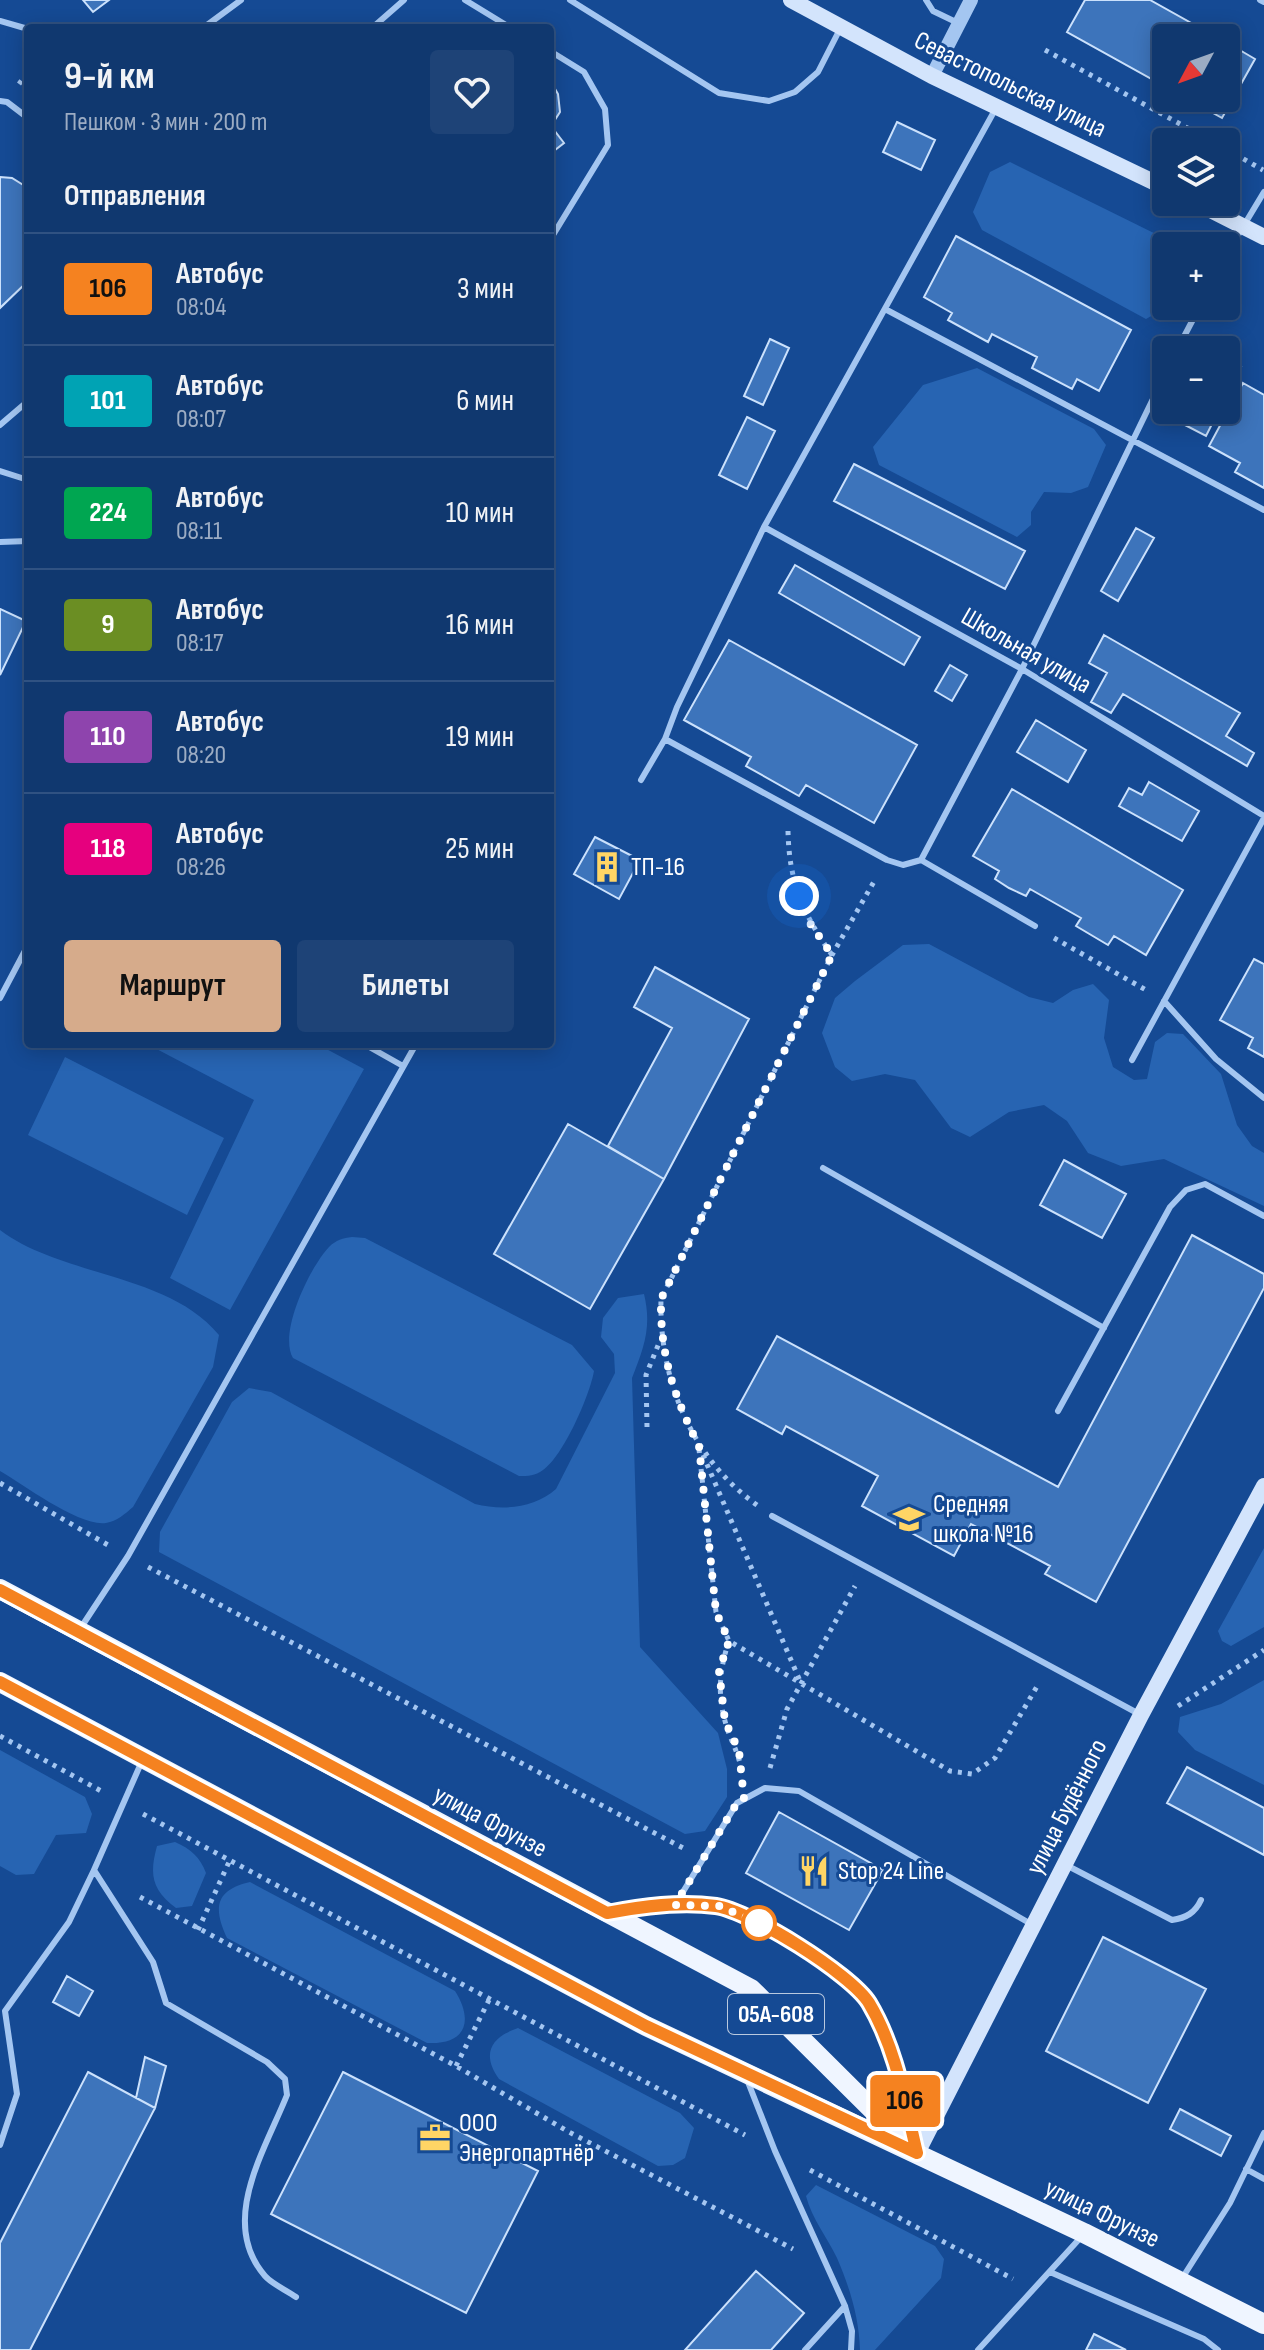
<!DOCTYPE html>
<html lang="ru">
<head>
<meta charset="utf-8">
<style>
	body { margin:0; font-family:"Sofia Sans Condensed",sans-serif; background:#1e4377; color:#f1f3f6; height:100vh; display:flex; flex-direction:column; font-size:30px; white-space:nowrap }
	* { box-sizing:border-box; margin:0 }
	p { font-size:26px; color:#9cacc3 }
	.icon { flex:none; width:44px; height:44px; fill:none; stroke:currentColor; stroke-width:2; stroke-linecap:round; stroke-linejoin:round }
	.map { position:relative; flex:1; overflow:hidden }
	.sheet { position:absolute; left:24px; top:24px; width:530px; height:1024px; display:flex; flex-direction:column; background:#10386f; border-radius:8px; box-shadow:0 4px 20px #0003,0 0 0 2px #305282 }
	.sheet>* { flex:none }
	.badge { padding:0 16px; border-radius:6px; font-size:28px; line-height:52px }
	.needle { width:52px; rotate:229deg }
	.controls { position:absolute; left:1152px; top:24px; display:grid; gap:16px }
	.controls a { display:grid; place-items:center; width:88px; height:88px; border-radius:8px; background:#10386f; box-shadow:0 4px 20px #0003,0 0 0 2px #305282; font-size:40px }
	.you { position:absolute; width:40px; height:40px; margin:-20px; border:6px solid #fff; border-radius:50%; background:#1a73e8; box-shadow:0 0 0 12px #1a73e833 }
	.map>.badge { position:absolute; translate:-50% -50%; box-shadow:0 0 0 4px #fff }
	h2 { padding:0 40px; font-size:30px; line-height:72px }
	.round { display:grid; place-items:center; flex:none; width:84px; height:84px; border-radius:8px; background:#1e4377 }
	.overview { display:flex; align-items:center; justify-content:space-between; height:136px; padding:0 40px }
	h1 { font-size:38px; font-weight:700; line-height:60px }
	.cta { display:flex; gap:16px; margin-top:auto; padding:16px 40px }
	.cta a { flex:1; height:92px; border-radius:8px; background:#d6ab8b; color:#111; font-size:32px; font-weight:700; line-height:92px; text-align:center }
	.cta a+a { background:#1e4377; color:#f1f3f6 }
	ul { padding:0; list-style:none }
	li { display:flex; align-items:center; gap:24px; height:112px; padding:0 40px; border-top:2px solid #305282 }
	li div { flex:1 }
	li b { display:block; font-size:30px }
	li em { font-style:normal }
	li .badge { min-width:88px; font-weight:700; text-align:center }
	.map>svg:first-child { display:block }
	.green { fill:#2764b2 }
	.building { fill:#3d74bb; stroke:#cbe1fc; stroke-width:2 }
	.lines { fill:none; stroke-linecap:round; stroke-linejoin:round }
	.path { stroke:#a4c6f1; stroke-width:5; stroke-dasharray:4 6; stroke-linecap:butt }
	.service { stroke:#a4c6f1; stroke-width:6 }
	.tertiary { stroke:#a4c6f1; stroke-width:14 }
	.secondary { stroke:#d3e4fc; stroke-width:16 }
	.primary { stroke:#eff5ff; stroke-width:20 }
	.line-casing { stroke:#fff; stroke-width:18 }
	.line { stroke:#f58220; stroke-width:12 }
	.walk { stroke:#fff; stroke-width:8; stroke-dasharray:0 14.4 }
	.stop-dot { fill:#fff; stroke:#f58220; stroke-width:4 }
	.labels { text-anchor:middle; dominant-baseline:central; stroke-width:6; stroke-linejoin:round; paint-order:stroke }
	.shield { fill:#154a94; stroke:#b9c9df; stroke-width:2 }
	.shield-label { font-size:24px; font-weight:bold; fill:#fff }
	.street-label { font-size:26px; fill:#fff; stroke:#154a94 }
	.poi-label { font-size:26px; fill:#fff; stroke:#154a94; text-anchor:start }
</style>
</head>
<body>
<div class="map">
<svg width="1264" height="2350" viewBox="0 0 1264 2350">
	<rect width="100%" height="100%" fill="#154a94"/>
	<!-- green -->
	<path class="green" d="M 1010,162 L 1172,242 L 1174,246 L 1166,246 L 1167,307 L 1146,319 L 982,230 L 973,212 L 990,172 Z
		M 977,368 L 1094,429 L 1106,445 L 1088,487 L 1071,493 L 1044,492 L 1031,512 L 1031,525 L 1017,537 L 879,465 L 873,447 L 923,385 Z
		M 929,944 L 1029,997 L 1053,1003 L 1073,990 L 1093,984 L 1109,1000 L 1104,1038 L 1113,1067 L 1134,1080 L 1147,1079 L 1155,1042 L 1167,1033 L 1183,1034 L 1221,1074 L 1237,1125 L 1252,1146 L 1264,1153 L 1264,1206 L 1164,1159 L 1121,1166 L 1088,1153 L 1067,1121 L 1044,1105 L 1009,1112 L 970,1137 L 951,1128 L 915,1080 L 885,1074 L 852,1081 L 835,1067 L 822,1033 L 835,998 L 855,981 L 903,945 Z
		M 147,1044 L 317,1044 L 364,1069 L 230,1310 L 170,1278 L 254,1100 Z
		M 65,1057 L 224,1138 L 187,1215 L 28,1135 Z
		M 0,1230 C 62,1277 168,1273 219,1335 L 213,1367 L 133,1507 C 125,1514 117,1521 106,1523 C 80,1527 24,1485 0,1471 Z
		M 352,1237 L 365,1238 L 572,1345 L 594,1371 C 590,1395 563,1457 543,1470 C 535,1476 528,1476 519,1476 L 293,1358 C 278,1333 310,1267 329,1247 C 336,1240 343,1238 352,1237 Z
		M 644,1294 C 652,1327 644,1347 632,1378 L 640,1647 L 718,1733 L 727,1769 L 727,1797 L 705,1831 L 685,1834 L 159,1552 L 160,1532 L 232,1402 L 249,1388 L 271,1392 L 475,1504 C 504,1511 534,1508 556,1489 L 615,1373 L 614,1354 L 601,1337 L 603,1318 L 618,1298 Z
		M 1264,1548 L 1264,1627 L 1231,1646 L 1222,1641 L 1218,1631 Z
		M 1264,1680 L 1264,1785 L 1195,1750 L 1178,1732 L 1180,1717 L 1221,1704 Z
		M 0,1750 L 85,1797 L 92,1814 L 86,1833 L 56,1835 L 34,1874 L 16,1875 L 0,1866 Z
		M 175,1842 C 191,1849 200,1857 206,1873 L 192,1906 L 176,1908 C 152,1890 149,1875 157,1846 Z
		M 250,1882 L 455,1991 C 474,2021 466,2045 427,2043 L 227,1938 C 213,1908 215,1890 250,1882 Z
		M 518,2028 L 680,2113 L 694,2128 L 685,2158 L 673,2165 L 658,2166 L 499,2079 C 481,2054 491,2037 518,2028 Z
		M 816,2185 L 935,2246 L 944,2259 L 941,2278 L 875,2350 L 860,2350 C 859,2318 850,2288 837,2258 C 827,2237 812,2219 806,2196 Z"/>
	<!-- building -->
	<path class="building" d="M 83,0 L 109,0 L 93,12 Z
		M 1085,0 L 1150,0 L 1218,38 L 1166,38 L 1166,87 L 1067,32 Z
		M 1226,42 L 1255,59 L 1222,118 L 1186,98 L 1226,98 Z
		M 550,80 L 558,94 L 560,112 L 551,126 L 564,143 L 550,154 Z
		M 897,122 L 935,140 L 921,170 L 883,152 Z
		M 0,177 L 12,178 L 28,188 L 28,281 L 0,308 Z
		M 956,236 L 1131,330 L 1099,391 L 1077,379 L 1072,389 L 1032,368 L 1037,357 L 992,334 L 988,342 L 948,320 L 952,313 L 924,297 Z
		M 770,339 L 789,348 L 763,405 L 744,396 Z
		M 1226,360 L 1241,367 L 1226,397 Z
		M 1243,383 L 1264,395 L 1264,488 L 1235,472 L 1240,463 L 1209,446 Z
		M 1190,410 L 1219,410 L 1206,436 L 1183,424 Z
		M 747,417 L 775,431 L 747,489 L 719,475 Z
		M 854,464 L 1025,551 L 1005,589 L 834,501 Z
		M 1136,528 L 1154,538 L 1118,601 L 1101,591 Z
		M 795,565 L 920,637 L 904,665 L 779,593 Z
		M 0,609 L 26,621 L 0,675 Z
		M 1104,635 L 1240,713 L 1226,736 L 1254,753 L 1247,766 L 1123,694 L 1111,713 L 1091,702 L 1107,673 L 1089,663 Z
		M 729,640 L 917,745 L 874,823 L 806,785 L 799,796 L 746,766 L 751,757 L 684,720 Z
		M 950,665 L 967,675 L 952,701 L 935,691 Z
		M 1036,720 L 1086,750 L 1068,782 L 1017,752 Z
		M 1149,782 L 1199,811 L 1182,841 L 1119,806 L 1129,788 L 1142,795 Z
		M 1012,789 L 1183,890 L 1146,955 L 1114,936 L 1108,945 L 1076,926 L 1081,918 L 1030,889 L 1026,896 L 1009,888 L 995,879 L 999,871 L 973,856 Z
		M 595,837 L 640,860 L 619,899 L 574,874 Z
		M 1254,959 L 1264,964 L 1264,1057 L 1248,1048 L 1253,1038 L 1220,1020 Z
		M 655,967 L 749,1019 L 664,1179 L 608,1146 L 672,1028 L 634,1007 Z
		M 568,1124 L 664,1179 L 590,1309 L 494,1254 Z
		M 1064,1160 L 1126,1194 L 1102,1238 L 1040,1205 Z
		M 1192,1235 L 1264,1274 L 1264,1288 L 1096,1602 L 1045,1574 L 1050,1566 L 971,1524 L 954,1556 L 862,1506 L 878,1476 L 786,1426 L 782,1434 L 737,1409 L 777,1336 L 1058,1487 Z
		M 1187,1767 L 1264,1808 L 1264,1855 L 1167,1803 Z
		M 779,1812 L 883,1870 L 849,1930 L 746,1873 Z
		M 1103,1937 L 1206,1989 L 1148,2103 L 1046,2051 Z
		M 67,1976 L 93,1991 L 79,2016 L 53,2002 Z
		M 145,2057 L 166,2066 L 155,2108 L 136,2098 Z
		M 88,2072 L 155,2108 L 30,2350 L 0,2350 L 0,2243 Z
		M 343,2072 L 538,2171 L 466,2313 L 271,2214 Z
		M 1180,2109 L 1231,2136 L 1221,2156 L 1170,2129 Z
		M 756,2271 L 804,2313 L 771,2350 L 685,2350 Z
		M 1094,2334 L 1126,2350 L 1086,2350 Z"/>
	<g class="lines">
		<!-- path -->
		<path class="path" d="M 1045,50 L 1213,142
			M 19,84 L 28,72
			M 1226,149 L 1263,170
			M 788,831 C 789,882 803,914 832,955
			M 1054,938 L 1146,990
			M 647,1427 L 646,1375 L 659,1343
			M 699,1449 L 716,1612 L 729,1641 L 950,1771 L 972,1774 L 995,1758 L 1039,1683
			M 703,1455 L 800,1681
			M 0,1483 L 108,1545
			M 757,1505 C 691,1458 659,1379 661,1299 L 832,955 L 876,878
			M 148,1567 L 685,1849
			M 729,1641 C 720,1667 717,1693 725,1721 C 730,1741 739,1751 742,1774
			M 1178,1706 L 1264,1650
			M 0,1736 L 103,1792
			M 770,1768 L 787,1709 L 855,1586
			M 143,1814 L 745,2135
			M 140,1897 L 456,2066 L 569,2132 L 793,2249
			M 198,1930 L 229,1862
			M 456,2066 L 489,2000
			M 810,2170 L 1013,2279"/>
		<!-- service -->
		<path class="service" d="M 465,0 L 511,28
			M 570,0 L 719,93 L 769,101 L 795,92 L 818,72 L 841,27
			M 926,0 L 933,11 L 958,23
			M 1260,0 L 1264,2
			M 0,21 L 28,29
			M 203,28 L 241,0
			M 372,28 L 404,0
			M 550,51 L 584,72 L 605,109 L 608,145 L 550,240
			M 0,101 L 7,102 L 28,118
			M 1226,255 L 1264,192
			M 885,309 L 1264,510
			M 1177,350 L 1200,306
			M 0,425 L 28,401
			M 0,471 L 28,480
			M 764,527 L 1022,669 L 1264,816
			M 0,542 L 28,541
			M 665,739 L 887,860 L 903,865 L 921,860 L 1022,669 L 1166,372
			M 641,780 L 665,739 L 677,707 L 764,527 L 996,108
			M 921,860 L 1035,926
			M 0,998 L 28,945
			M 1164,1001 L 1216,1059 L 1264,1098
			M 364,1044 L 403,1066
			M 1132,1060 L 1264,818
			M 823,1168 L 1104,1328
			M 1058,1411 L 1170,1207 L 1186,1190 L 1205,1184 L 1264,1216
			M 772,1516 L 1141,1715
			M 80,1629 L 128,1556 L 416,1044
			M 142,1761 L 94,1870 L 153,1962 L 166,2003 L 267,2062 L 285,2079 L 287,2095 C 265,2150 218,2222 265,2276 C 272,2284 286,2290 296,2297
			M 1068,1866 L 1172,1920 C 1186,1918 1195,1913 1201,1900
			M 675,1905 L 737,1803 L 765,1788 L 799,1791 L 1031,1924
			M 618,1911 C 650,1905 682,1902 715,1906 C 749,1910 851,1974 869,2003 C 894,2045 903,2095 914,2142
			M 748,2082 L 775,2151 L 845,2306 L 852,2331 L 851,2350
			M 0,2145 L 17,2094 L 5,2011 L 69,1922 L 94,1870
			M 1246,2169 L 1264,2179
			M 1050,2272 L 1204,2339 L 1218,2350
			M 1181,2280 L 1230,2203 L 1264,2133
			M 805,2350 L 845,2306
			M 978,2350 L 1082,2236"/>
		<!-- tertiary -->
		<path class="tertiary" d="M 932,76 L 971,0"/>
		<!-- secondary -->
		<path class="secondary" d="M 791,0 L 932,76 L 1166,188
			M 1195,202 L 1264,237
			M 917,2153 L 1141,1715 L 1264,1486"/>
		<!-- primary -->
		<path class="primary" d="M 0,1589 L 751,1989 L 905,2142
			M 0,1682 L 646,2026 L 1084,2233 L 1264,2324"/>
	</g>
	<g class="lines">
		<defs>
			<path id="line" d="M 0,1590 L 607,1913 C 643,1906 680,1901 716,1906 C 750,1911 851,1974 869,2003 C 896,2048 905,2103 917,2153 L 646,2026 L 0,1682"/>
		</defs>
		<!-- line casing -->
		<use href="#line" class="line-casing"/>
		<!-- line -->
		<use href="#line" class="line"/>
		<!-- walk -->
		<path class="walk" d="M 759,1923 L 719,1906 L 675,1905 L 737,1803 L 744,1799 L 739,1751 L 725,1721 L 719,1671 L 729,1641 L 716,1612 L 699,1446 C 674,1397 660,1355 661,1299 L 832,955 L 805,916 L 799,896"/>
	</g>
	<!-- icons -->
	<defs>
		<symbol id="building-bare" viewBox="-9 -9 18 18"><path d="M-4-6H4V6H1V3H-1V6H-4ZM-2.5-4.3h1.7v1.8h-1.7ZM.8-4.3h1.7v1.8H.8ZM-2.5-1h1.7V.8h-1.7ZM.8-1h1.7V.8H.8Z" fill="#ffd565" stroke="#154a94" stroke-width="2.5" paint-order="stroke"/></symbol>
		<symbol id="school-bare" viewBox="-9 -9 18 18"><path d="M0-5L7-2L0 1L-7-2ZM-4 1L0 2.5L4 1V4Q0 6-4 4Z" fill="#ffd565" stroke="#154a94" stroke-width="2.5" paint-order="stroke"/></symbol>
		<symbol id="restaurant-bare" viewBox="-9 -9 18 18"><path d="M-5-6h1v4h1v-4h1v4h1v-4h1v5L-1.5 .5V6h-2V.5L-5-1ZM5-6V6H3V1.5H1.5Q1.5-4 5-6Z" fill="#ffd565" stroke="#154a94" stroke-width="2.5" paint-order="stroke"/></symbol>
		<symbol id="office-bare" viewBox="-9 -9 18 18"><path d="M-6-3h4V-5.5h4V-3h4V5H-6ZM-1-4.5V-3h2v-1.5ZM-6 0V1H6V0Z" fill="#ffd565" stroke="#154a94" stroke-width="2.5" paint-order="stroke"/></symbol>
	</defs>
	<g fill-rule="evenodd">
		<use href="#building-bare" x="585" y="845" width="44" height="44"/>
		<use href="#school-bare" x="887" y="1497" width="44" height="44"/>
		<use href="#restaurant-bare" x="792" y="1849" width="44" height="44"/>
		<use href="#office-bare" x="413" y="2116" width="44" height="44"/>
	</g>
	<!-- markers -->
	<circle class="stop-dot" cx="759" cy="1923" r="16"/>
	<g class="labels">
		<!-- shield labels -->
		<rect class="shield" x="728" y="1994" width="96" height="40" rx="6"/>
		<g class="shield-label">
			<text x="776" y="2014">05А-608</text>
		</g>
		<!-- street labels -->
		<g class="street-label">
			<text transform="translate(1010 85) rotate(26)">Севастопольская улица</text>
			<text transform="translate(1026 651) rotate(30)">Школьная улица</text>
			<text transform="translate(1067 1807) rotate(-63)">улица Будённого</text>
			<text transform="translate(490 1822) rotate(28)">улица Фрунзе</text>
			<text transform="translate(1102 2214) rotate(26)">улица Фрунзе</text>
		</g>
		<!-- poi labels -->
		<g class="poi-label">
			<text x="631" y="867">ТП-16</text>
			<text x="933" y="1504">Средняя<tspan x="933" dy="30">школа №16</tspan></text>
			<text x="838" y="1871">Stop 24 Line</text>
			<text x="459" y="2123">ООО<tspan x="459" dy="30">Энергопартнёр</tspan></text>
		</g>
	</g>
</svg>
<div class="controls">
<a><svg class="needle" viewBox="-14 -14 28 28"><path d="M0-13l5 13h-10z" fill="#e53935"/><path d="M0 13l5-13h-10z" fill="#9cacc3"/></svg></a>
<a><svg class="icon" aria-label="layers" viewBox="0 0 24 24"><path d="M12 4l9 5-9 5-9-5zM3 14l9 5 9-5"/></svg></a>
<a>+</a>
<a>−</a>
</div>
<div class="you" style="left:799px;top:896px"></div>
<b class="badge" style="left:905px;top:2101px;background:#f58220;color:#111">106</b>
<section class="sheet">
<div class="overview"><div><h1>9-й км</h1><p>Пешком · 3 мин · 200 m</p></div><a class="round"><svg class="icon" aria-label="heart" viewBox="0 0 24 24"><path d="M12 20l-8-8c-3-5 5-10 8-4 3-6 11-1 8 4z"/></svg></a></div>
<h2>Отправления</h2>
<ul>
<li><span class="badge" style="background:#f58220;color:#111">106</span><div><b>Автобус</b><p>08:04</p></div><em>3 мин</em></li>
<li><span class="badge" style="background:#00a3b4;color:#fff">101</span><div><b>Автобус</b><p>08:07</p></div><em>6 мин</em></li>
<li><span class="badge" style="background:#00a651;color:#fff">224</span><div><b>Автобус</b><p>08:11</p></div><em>10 мин</em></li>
<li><span class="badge" style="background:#6b8e23;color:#fff">9</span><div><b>Автобус</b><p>08:17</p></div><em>16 мин</em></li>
<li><span class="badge" style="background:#8e44ad;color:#fff">110</span><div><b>Автобус</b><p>08:20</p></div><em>19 мин</em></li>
<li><span class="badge" style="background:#e6007e;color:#fff">118</span><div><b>Автобус</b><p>08:26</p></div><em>25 мин</em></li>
</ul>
<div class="cta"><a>Маршрут</a><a>Билеты</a></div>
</section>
</div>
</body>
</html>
